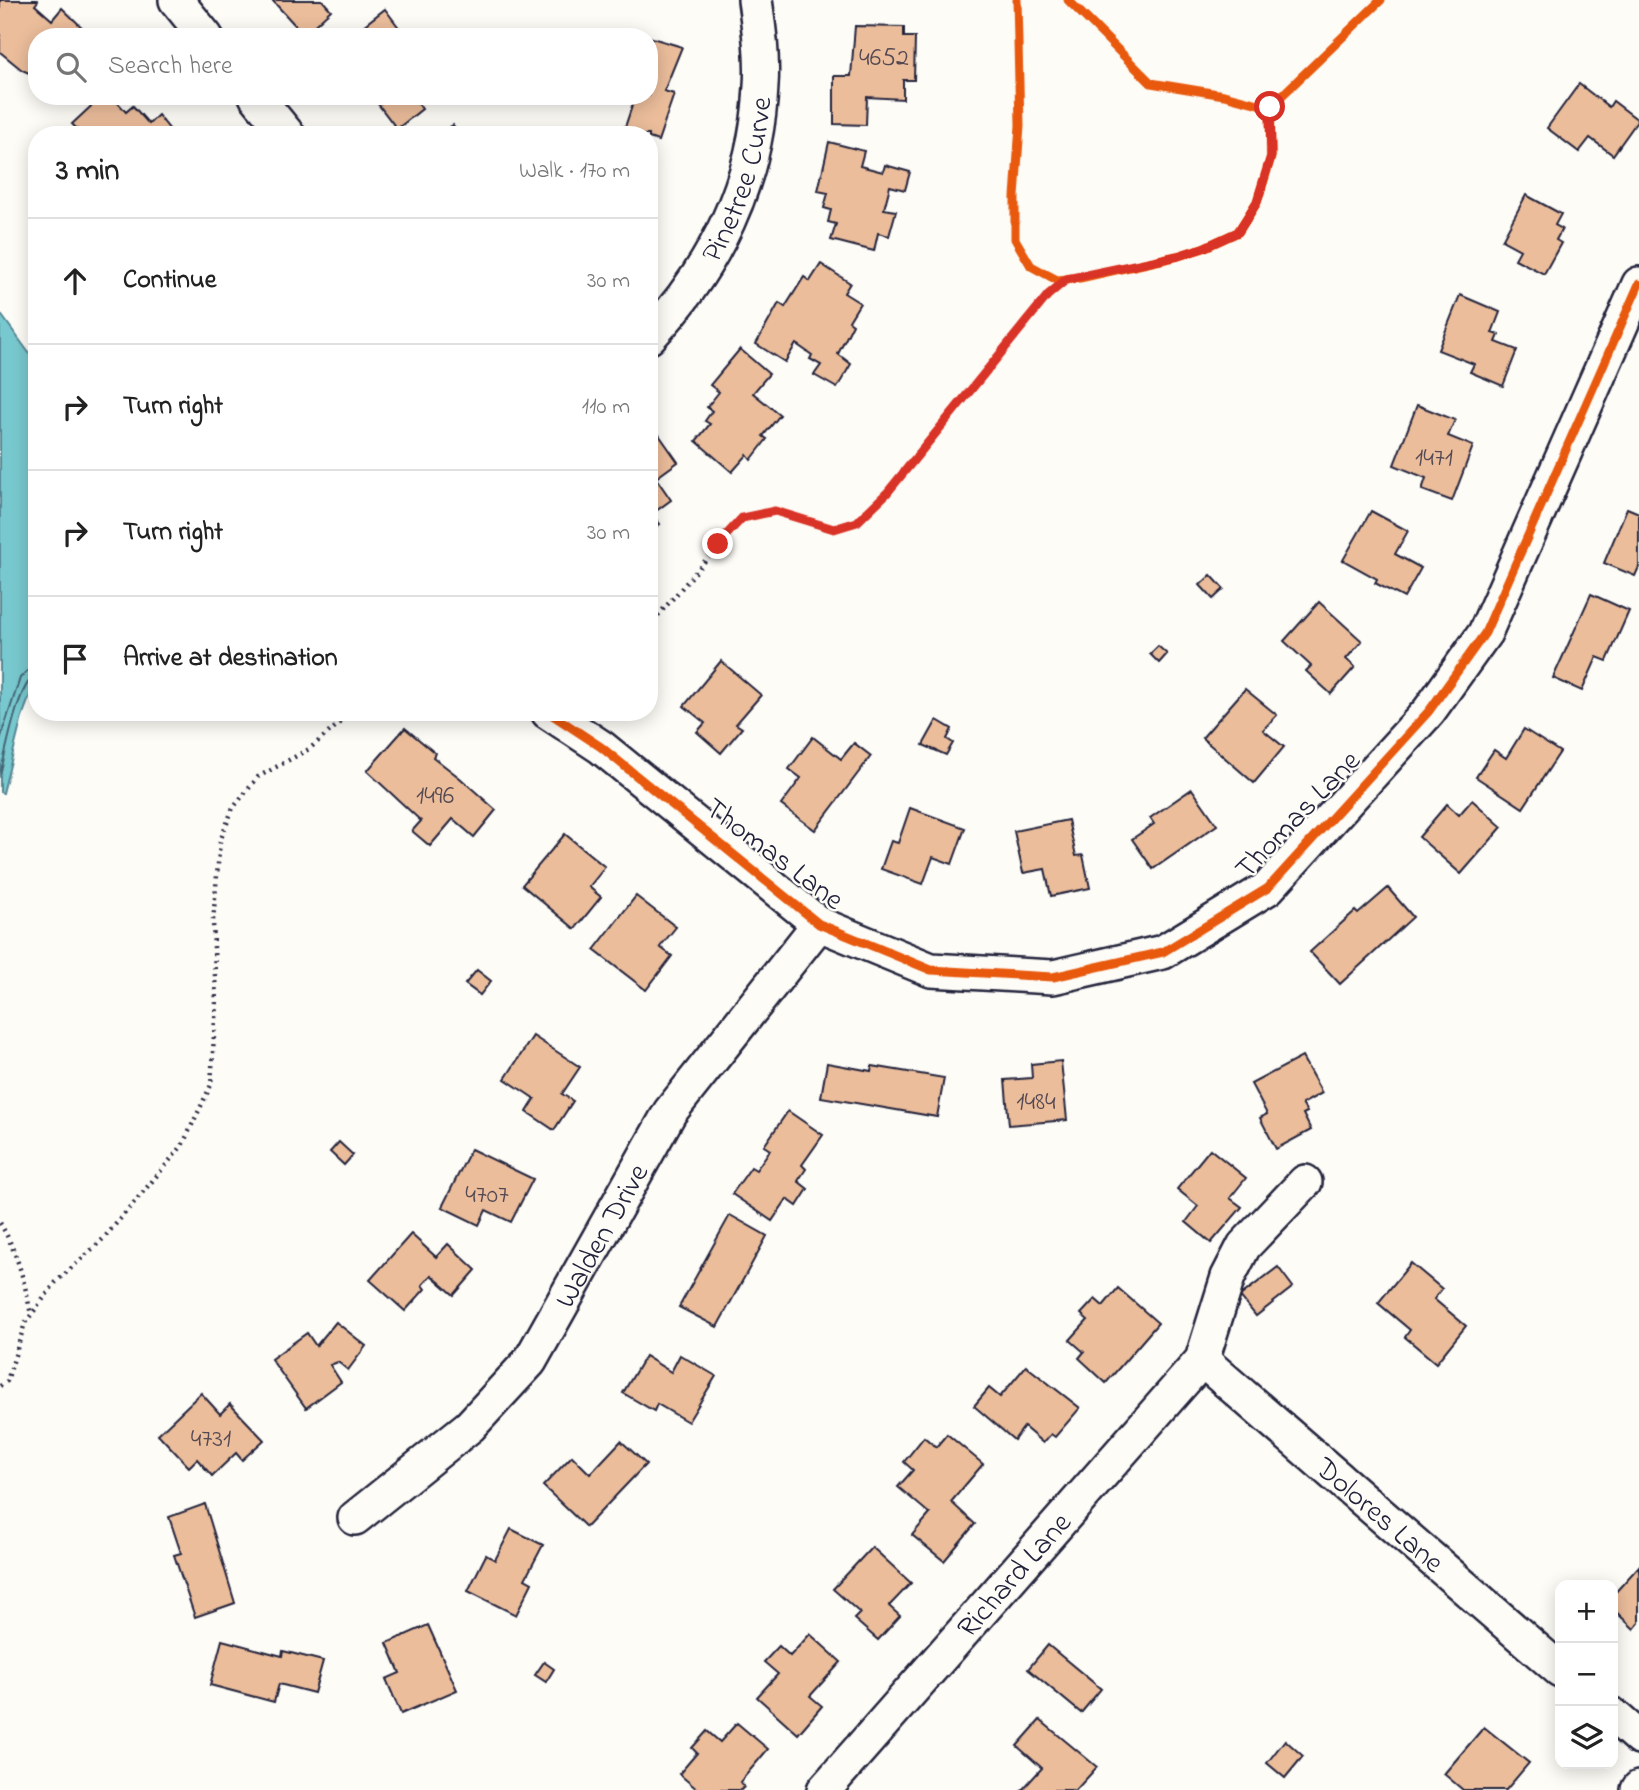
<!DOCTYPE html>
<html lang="en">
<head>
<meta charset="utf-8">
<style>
  :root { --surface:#fff; --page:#f6f6f6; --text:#222; --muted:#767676; --line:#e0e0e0 }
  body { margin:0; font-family:"Indie Flower",sans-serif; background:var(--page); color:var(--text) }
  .controls { position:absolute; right:21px; bottom:21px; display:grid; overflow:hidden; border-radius:14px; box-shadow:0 4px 18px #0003 }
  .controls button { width:63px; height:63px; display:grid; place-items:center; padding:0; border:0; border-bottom:2px solid var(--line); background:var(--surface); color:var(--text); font:35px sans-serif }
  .stop { position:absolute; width:21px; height:21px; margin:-16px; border:5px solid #d93025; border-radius:50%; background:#fff }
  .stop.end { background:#d93025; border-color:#fff; box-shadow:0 2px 7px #0008 }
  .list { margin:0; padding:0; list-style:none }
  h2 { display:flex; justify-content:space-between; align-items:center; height:91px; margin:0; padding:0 28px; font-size:30px }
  h2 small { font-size:23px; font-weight:400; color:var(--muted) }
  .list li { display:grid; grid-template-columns:46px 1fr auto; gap:21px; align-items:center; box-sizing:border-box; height:126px; padding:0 28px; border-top:2px solid var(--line) }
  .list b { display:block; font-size:26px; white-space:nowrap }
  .list em { font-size:23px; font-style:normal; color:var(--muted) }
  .icon { flex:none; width:38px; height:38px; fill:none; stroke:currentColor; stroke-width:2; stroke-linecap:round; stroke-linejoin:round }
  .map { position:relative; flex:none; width:1639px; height:1790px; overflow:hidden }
  .search { position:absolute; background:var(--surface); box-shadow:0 4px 18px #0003; left:28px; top:28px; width:630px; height:77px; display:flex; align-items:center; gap:18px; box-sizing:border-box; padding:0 24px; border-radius:28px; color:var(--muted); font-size:26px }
  .panel { position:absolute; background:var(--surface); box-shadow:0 4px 18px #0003; left:28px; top:126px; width:630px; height:595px; border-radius:28px }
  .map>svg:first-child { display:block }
  .water { fill:#78c9cf; stroke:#568694; stroke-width:2 }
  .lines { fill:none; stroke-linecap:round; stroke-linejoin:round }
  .shore { stroke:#446576; stroke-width:2 }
  .building { fill:#ebbd9b; stroke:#22223b; stroke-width:2 }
  .minor-casing { stroke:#22223b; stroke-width:38 }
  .path { stroke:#22223b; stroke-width:4.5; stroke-dasharray:2 5; stroke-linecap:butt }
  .minor { stroke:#fdfcf7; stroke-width:33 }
  .cycleway-casing { stroke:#fdfcf7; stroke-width:13 }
  .cycleway { stroke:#e8590c; stroke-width:9 }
  .route { stroke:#d93025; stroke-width:9 }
  .labels { text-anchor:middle; stroke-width:5; stroke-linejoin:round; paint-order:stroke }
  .number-label { font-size:26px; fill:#544953 }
  .street-label { font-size:30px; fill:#22223b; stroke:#fdfcf7 }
</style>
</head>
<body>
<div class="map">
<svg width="1639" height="1790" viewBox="0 0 1639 1790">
  <rect width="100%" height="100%" fill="#fdfcf7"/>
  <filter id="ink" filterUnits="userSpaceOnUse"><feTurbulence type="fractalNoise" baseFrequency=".0143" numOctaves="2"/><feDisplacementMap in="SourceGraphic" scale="14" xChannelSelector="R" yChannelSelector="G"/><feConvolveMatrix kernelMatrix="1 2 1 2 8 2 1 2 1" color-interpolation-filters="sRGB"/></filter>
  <g filter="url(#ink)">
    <!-- water -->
    <path class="water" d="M0 313 37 364V676L22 717 3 793 0 792Z"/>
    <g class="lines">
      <!-- shore -->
      <g class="shore">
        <path d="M0 740 20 678 27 671 37 669"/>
        <path d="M0 775C6 752 16 695 31 679L37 678"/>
      </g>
    </g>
    <!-- building -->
    <g class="building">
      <path d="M0 0H37L38 1 35 5 52 20 62 8 92 37H37V64L29 73 22 70 0 52Z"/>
      <path d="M272 0H322L331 10 304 35Z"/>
      <path d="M385 9 406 37H349Z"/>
      <path d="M855 26 904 27V37H915L914 80H903V99L867 97 866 125 834 124V76H851Z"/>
      <path d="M626 30 648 37H615Z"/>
      <path d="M649 37 682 47 664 91 674 94 658 141 649 138V135H640L624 130 633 103 610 96H649Z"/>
      <path d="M1579 84 1609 107 1613 101 1638 120 1613 155 1590 138 1579 152 1547 128Z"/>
      <path d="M102 96H112L126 112 133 106 149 124 158 115 174 135H76L79 131 72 124Z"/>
      <path d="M372 96H413L422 109 397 129Z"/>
      <path d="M453 125 459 135H436Z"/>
      <path d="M829 142 864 151 860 166 883 172 885 165 910 172 905 190 890 186 884 209 896 211 889 236 878 233 874 251 831 240 836 224 828 222 831 210 824 208 828 193 818 191Z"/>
      <path d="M1526 195 1561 214 1555 225 1562 229 1556 240 1561 243 1544 274 1515 259 1520 250 1502 240Z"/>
      <path d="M821 264 850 283 844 293 860 303 849 321 853 324 838 354 851 364 837 388 814 375 821 365 810 359 812 355 796 344 785 362 756 344 779 303 785 307 804 277 810 281Z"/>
      <path d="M1460 295 1500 312 1492 333 1499 335 1496 342 1517 350 1503 386 1470 372 1474 364 1438 350Z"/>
      <path d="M740 349 769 374 753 393 780 415 763 436 767 439 751 460 747 455 732 472 696 441 710 424 705 421 712 411 707 407 719 392 710 385Z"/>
      <path d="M1417 405 1455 420 1448 436 1473 446 1452 501 1422 490 1426 478 1394 465Z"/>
      <path d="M657 432 678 462 656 478 671 500 652 514 660 524 649 532V438Z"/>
      <path d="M1627 508 1639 513V567L1635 576 1604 563Z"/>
      <path d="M1371 511 1408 531 1395 554 1421 568 1404 598 1375 583 1377 579 1343 560Z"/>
      <path d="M1211 575 1224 589 1213 599 1200 585Z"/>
      <path d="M1591 594 1629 611 1607 661 1597 657 1582 691 1553 678Z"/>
      <path d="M1319 602 1362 641 1346 659 1355 667 1331 694 1306 671 1311 666 1284 641Z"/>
      <path d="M1158 646 1167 654 1159 663 1150 654Z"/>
      <path d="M721 661 761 695 736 724 742 728 721 753 697 732 705 723 684 706Z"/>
      <path d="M1245 689 1277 715 1263 730 1284 747 1254 783 1202 738Z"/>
      <path d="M937 720 952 729 947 739 953 743 946 755 923 745Z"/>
      <path d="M405 728 435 753 433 757 460 778 496 810 474 837 453 819 430 846 412 831 421 821 367 771Z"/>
      <path d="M1524 729 1560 752 1523 808 1476 777 1494 750 1506 758Z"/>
      <path d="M813 737 841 759 854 743 871 756 815 830 781 805 801 778 789 769Z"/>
      <path d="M1192 789 1217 825 1153 869 1132 839 1154 824 1150 818Z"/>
      <path d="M1472 800 1502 827 1461 874 1419 837 1447 804 1459 815Z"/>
      <path d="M910 808 965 828 952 864 933 857 923 884 881 869 891 841 898 843Z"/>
      <path d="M1068 820 1076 856 1083 855 1090 888 1051 896 1045 869 1023 873 1014 831Z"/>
      <path d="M565 834 605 867 589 887 601 897 575 929 522 885Z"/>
      <path d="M1388 888 1413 917 1340 984 1310 952 1355 911 1358 914Z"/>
      <path d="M636 896 676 927 660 947 672 956 646 990 594 950Z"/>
      <path d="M477 970 491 981 480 995 465 984Z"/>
      <path d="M533 1036 580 1067 562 1094 573 1101 554 1130 527 1112 535 1099 505 1079Z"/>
      <path d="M1302 1057 1322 1093 1302 1104 1307 1112 1303 1114 1311 1130 1276 1149 1260 1118 1267 1114 1251 1084Z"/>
      <path d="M1061 1061 1067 1120 1009 1125 1005 1080 1032 1078 1031 1064Z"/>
      <path d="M827 1063 871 1071 872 1066 944 1078 937 1117 821 1097Z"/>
      <path d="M788 1111 823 1135 802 1165 806 1169 798 1181 808 1189 797 1206 787 1199 772 1221 732 1194 751 1167 756 1170 770 1150 764 1146Z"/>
      <path d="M339 1142 353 1155 344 1165 330 1152Z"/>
      <path d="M471 1149 533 1179 511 1222 486 1210 479 1225 442 1207Z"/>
      <path d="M1210 1149 1246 1178 1230 1198 1242 1207 1211 1243 1186 1222 1198 1206 1177 1189Z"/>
      <path d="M730 1215 767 1236 717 1327 679 1307Z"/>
      <path d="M411 1234 436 1257 448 1244 476 1270 454 1295 431 1275 422 1285 425 1289 405 1311 370 1280Z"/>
      <path d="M1411 1263 1442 1289 1434 1299 1466 1326 1436 1363 1405 1337 1410 1330 1378 1303Z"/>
      <path d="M1278 1267 1293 1287 1256 1316 1240 1296Z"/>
      <path d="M1118 1288 1158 1323 1106 1383 1079 1358 1084 1352 1070 1340 1088 1320 1081 1314 1095 1299 1103 1306Z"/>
      <path d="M336 1322 366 1346 348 1370 338 1362 330 1365 341 1382 306 1408 271 1359 307 1333 316 1346Z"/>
      <path d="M680 1355 716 1376 688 1422 657 1404 654 1411 623 1393 645 1356 671 1372Z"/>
      <path d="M1026 1366 1080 1408 1055 1437 1051 1434 1043 1443 1024 1427 1014 1440 974 1406 989 1388 1000 1397Z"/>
      <path d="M201 1393 220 1414 230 1404 264 1440 242 1460 236 1453 212 1476 197 1459 189 1467 158 1434Z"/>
      <path d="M947 1434 983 1464 951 1502 975 1524 944 1561 912 1535 930 1514 898 1487 913 1470 904 1462 924 1437 936 1447Z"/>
      <path d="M621 1441 646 1464 586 1527 543 1486 572 1456 590 1474Z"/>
      <path d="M205 1504 235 1603 195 1617 174 1555 181 1553 169 1517Z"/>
      <path d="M511 1529 543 1545 525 1579 532 1583 516 1615 468 1591 486 1555 495 1560Z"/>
      <path d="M872 1547 911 1583 889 1606 900 1616 878 1640 854 1619 860 1613 833 1589Z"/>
      <path d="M1639 1566V1623L1634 1629 1613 1609V1595Z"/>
      <path d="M428 1625 457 1690 401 1714 386 1679 400 1673 387 1643Z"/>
      <path d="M810 1634 841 1662 810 1696 822 1706 798 1734 757 1697 778 1674 764 1662 779 1646 790 1656Z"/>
      <path d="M222 1640 282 1656 283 1651 323 1661 314 1693 279 1684 274 1702 210 1685Z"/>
      <path d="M1048 1645 1101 1689 1081 1713 1028 1669Z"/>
      <path d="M544 1662 554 1669 546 1682 535 1675Z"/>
      <path d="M1040 1720 1097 1767 1076 1790H1022L1042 1768 1017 1746Z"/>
      <path d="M737 1723 768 1749 740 1782 744 1787 741 1790H698L679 1774 697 1753 692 1748 707 1731 720 1742Z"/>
      <path d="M1484 1727 1529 1763 1506 1790H1463L1444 1774Z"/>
      <path d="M1285 1740 1303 1756 1285 1778 1267 1763Z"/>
    </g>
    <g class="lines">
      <defs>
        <g id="minor">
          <path d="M176 0 206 37"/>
          <path d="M256 96 288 135"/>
          <path id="s1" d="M649 337C714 269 757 181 761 86 763 58 759 28 755 0"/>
          <path d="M548 712 601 747 819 924 931 970 1053 977 1163 952 1268 888 1429 711 1485 633 1639 284"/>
          <path id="s2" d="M1202 1360 1560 1670"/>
          <path id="s3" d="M355 1518 470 1426 530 1361 670 1112 819 924"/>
          <path d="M1613 1715 1639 1738"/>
          <path id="s4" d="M824 1790 1202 1360 1228 1277 1244 1246 1305 1182"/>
          <path d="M1638 1790 1639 1788"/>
        </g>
      </defs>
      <!-- minor casing -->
      <use href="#minor" class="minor-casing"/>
      <!-- path -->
      <g class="path">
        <path d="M649 626 742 518 775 511 834 529 857 522 887 493 1048 295 1067 279"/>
        <path d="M0 1223C17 1251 25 1283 31 1315"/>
        <path d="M0 1386 7 1381 25 1323 56 1282 103 1239 182 1146 211 1085 216 1003 213 921 220 841 233 808 258 777 309 749 353 712"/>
      </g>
      <!-- minor -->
      <use href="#minor" class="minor"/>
      <defs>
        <g id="cycleway">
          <path d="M1017 0 1020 125 1015 197V239L1031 266 1057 280 1080 278 1178 256 1203 248 1238 232 1257 202 1271 157 1270 107"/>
          <path d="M1068 0 1151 83 1224 95 1270 107 1381 0"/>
          <path d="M548 712 601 747 819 924 931 970 1053 977 1163 952 1268 888 1429 711 1485 633 1639 284"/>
        </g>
      </defs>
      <!-- cycleway casing -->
      <use href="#cycleway" class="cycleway-casing"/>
      <!-- cycleway -->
      <use href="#cycleway" class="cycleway"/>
    </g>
  </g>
  <g class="lines" filter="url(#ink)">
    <!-- route -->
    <path class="route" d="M718 544 742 518 775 511 834 529 857 522 887 493 1048 295 1067 279 1178 256 1203 248 1238 232 1257 202 1271 156 1270 107"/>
  </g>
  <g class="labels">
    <!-- number labels -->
    <g class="number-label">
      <text x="884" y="65">4652</text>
      <text x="1434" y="465">1471</text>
      <text x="435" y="803">1496</text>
      <text x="1036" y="1109">1484</text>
      <text x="487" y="1202">4707</text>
      <text x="211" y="1446">4731</text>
    </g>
    <!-- street labels -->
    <g class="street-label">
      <text dy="10" stroke="none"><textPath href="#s1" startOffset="184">Pinetree Curve</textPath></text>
      <text transform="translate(1297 814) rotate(-46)" y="10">Thomas Lane</text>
      <text transform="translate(775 853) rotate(37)" y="10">Thomas Lane</text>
      <text dy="10" stroke="none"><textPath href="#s3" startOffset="380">Walden Drive</textPath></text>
      <text dy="10" stroke="none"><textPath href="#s2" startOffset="236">Dolores Lane</textPath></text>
      <text dy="10" stroke="none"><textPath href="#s4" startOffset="287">Richard Lane</textPath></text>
    </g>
  </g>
</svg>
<div class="controls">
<button>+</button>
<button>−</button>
<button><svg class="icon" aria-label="layers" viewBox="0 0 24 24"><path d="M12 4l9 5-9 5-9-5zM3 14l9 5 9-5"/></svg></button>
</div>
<div class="stop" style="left:1270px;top:107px"></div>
<div class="stop end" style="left:718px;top:544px"></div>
<div class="search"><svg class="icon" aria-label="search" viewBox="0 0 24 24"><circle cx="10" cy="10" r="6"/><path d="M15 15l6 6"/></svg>Search here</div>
<section class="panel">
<h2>3 min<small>Walk · 170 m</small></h2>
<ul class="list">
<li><svg class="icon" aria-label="ahead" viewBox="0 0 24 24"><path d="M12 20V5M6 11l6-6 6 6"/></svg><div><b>Continue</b></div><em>30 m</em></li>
<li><svg class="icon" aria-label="right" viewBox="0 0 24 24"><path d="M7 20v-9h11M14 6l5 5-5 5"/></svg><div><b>Turn right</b></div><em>110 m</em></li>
<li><svg class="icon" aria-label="right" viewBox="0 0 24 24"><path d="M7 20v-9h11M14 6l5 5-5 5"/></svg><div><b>Turn right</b></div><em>30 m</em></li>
<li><svg class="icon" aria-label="arrive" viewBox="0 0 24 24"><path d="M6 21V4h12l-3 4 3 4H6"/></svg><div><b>Arrive at destination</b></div></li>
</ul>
</section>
</div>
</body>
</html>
